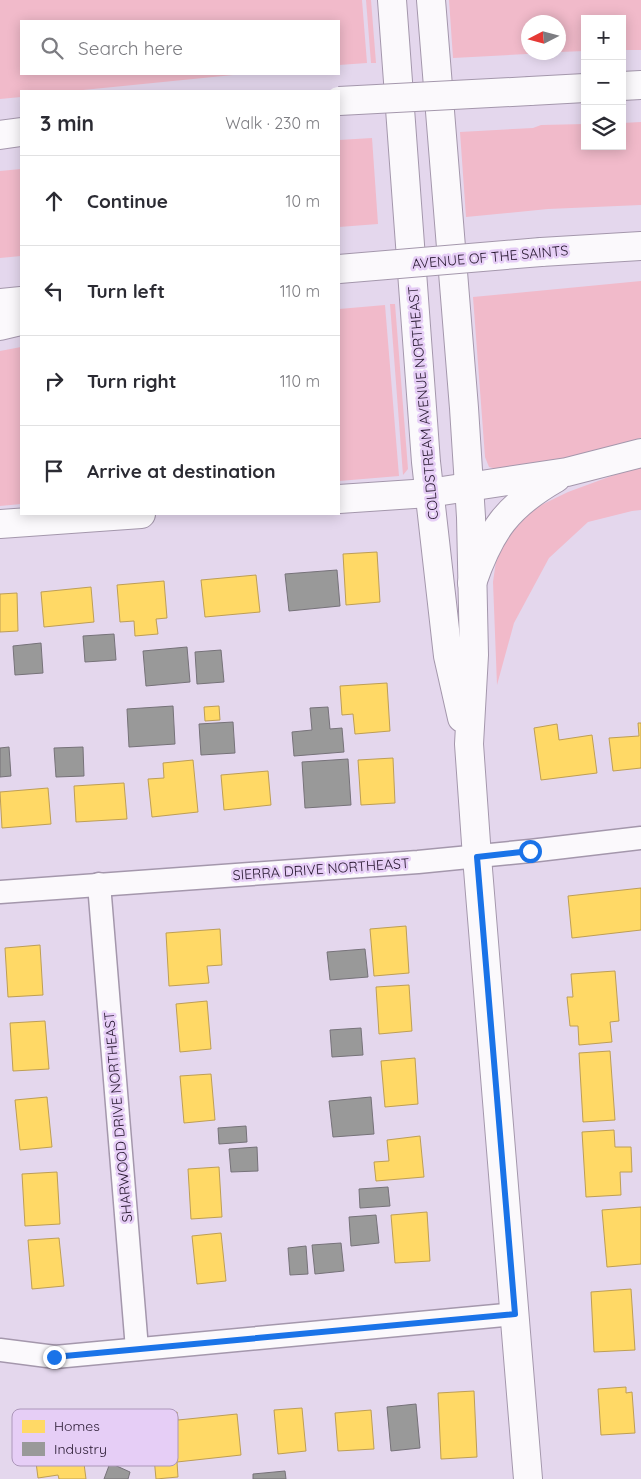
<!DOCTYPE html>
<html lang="en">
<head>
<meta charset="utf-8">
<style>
  :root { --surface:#fff; --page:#f7f7f7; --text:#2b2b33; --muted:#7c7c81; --line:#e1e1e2 }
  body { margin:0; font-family:Quicksand,sans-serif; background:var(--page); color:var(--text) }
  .controls { position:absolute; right:15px; top:15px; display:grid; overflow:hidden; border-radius:0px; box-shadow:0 2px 12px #0003 }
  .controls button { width:45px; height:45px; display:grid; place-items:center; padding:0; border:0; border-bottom:1px solid var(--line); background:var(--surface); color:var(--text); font:25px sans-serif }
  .compass { position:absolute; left:521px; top:15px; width:45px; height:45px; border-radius:50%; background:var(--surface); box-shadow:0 2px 12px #0003; rotate:264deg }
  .stop { position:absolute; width:15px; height:15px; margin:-11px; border:4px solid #1a73e8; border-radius:50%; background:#fff }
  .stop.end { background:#1a73e8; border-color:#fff; box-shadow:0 1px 5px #0008 }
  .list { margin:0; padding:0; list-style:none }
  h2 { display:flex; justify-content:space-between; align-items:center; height:65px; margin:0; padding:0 20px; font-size:21px }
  h2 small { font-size:16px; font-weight:400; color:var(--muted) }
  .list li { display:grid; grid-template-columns:32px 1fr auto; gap:15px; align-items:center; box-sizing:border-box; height:90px; padding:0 20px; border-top:1px solid var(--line) }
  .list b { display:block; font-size:19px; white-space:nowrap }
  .list em { font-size:16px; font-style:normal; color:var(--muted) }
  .icon { flex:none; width:28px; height:28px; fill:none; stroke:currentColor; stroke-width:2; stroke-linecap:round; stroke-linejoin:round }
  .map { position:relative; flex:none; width:641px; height:1479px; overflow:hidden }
  .search { position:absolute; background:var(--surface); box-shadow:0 2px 12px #0003; left:20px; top:20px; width:320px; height:55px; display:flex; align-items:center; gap:12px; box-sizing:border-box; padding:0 18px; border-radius:0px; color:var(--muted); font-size:19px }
  .panel { position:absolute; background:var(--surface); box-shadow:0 2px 12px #0003; left:20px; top:90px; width:320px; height:425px; border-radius:0px }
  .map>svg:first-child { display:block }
  .green { fill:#f1baca }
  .homes { fill:#ffd966; stroke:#be9e55 }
  .industry { fill:#999; stroke:#767279 }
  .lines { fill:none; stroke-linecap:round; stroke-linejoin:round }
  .street-casing { stroke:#a497ac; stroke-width:25 }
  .secondary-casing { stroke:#a497ac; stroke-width:30 }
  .highway-casing { stroke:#a497ac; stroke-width:30 }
  .street { stroke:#fbf9fc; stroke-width:22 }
  .secondary { stroke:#fbf9fc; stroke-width:28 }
  .highway { stroke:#fbf9fc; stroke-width:28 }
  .highway-bridge-casing { stroke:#a497ac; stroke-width:30; stroke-linecap:butt }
  .highway-bridge { stroke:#fbf9fc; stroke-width:28 }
  .route { stroke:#1a73e8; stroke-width:6 }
  .labels { text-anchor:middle; stroke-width:5; stroke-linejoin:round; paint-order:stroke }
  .street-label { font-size:14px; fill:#25162e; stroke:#e6cef6 }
  .key { fill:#e6cef6; stroke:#ac97ba; stroke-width:1 }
  .key-label { font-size:14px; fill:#25162e }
</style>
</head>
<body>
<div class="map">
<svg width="641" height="1479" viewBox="0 0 641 1479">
  <rect width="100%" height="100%" fill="#e4d7ed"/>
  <!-- green -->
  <g class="green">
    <path d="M0 0H362L367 63 339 65V21H21V74H243L73 91H21V97L0 99Z"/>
    <path d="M366 0H371L376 63H371Z"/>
    <path d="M449 0H641V50H622V19H585V51L559 52 558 22H528V52L545 53 453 58Z"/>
    <path d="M641 122V205L548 209 466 217 460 132 533 128 541 125 585 124V146H622V123Z"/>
    <path d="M372 138 378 224 339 227V140Z"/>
    <path d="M21 169V256L0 258V171Z"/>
    <path d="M641 281V438L528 468 504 471 489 467 485 457 473 297Z"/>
    <path d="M390 304H395L408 469 403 475Z"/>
    <path d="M385 305 399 476 339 481V309Z"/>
    <path d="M21 347V504L0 506V351Z"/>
    <path d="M641 468V510L632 511 588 522 549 558 514 623 497 685 493 582 497 554 512 526 533 509 568 492 625 471Z"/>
  </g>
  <!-- homes -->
  <g class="homes">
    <path d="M377 552 380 602 346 605 343 554Z"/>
    <path d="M256 575 260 612 205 617 201 580Z"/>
    <path d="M164 581 167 618 156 619 158 634 135 636 134 621 120 622 117 585Z"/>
    <path d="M91 587 94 622 44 627 41 592Z"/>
    <path d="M17 593 18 631 0 632V594Z"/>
    <path d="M387 683 390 731 355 734 353 714 342 715 340 686Z"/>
    <path d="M219 706 220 720 205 721 204 707Z"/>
    <path d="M638 723H641V768L613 771 609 738 639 736Z"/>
    <path d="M557 724 559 740 592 735 597 773 541 780 534 728Z"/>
    <path d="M393 758 395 803 361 805 358 760Z"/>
    <path d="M193 760 198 812 152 817 148 779 164 778 163 763Z"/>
    <path d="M268 771 271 805 224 810 221 775Z"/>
    <path d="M124 783 127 819 76 822 74 786Z"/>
    <path d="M48 788 51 824 2 828 0 792Z"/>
    <path d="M641 888V930L572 938 568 896Z"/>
    <path d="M406 926 409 973 374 976 370 929Z"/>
    <path d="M220 929 222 965 207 966 209 983 169 986 166 933Z"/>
    <path d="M40 945 43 995 8 997 5 948Z"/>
    <path d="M615 971 619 1021 610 1022 612 1042 579 1045 578 1026H570L567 997H573L571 974Z"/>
    <path d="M409 985 412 1031 379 1034 376 987Z"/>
    <path d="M207 1001 211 1049 180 1052 176 1004Z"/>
    <path d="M45 1021 49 1069 13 1071 10 1023Z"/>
    <path d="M610 1051 615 1120 583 1122 579 1053Z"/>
    <path d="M415 1058 418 1104 385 1107 381 1061Z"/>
    <path d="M211 1074 215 1120 184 1123 180 1076Z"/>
    <path d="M47 1097 52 1147 20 1150 15 1100Z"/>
    <path d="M614 1130 615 1147H631L632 1172H620L621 1195 586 1197 582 1132Z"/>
    <path d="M420 1136 424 1177 376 1181 374 1162 389 1161 387 1140Z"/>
    <path d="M219 1167 222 1217 191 1219 188 1169Z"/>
    <path d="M57 1172 60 1224 25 1226 22 1174Z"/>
    <path d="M641 1207V1264L607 1267 602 1210Z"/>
    <path d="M427 1212 430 1261 395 1263 391 1215Z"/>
    <path d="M221 1233 226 1281 197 1284 192 1236Z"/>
    <path d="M59 1238 64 1286 32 1289 28 1240Z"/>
    <path d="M631 1289 635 1350 594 1352 591 1292Z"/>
    <path d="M626 1387V1393L632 1392 635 1433 601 1435 598 1389Z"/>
    <path d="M474 1391 477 1457 441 1459 438 1393Z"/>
    <path d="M302 1408 306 1451 278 1454 274 1410Z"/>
    <path d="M371 1410 374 1449 338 1451 335 1413Z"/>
    <path d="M177 1412 178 1420 237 1414 241 1455 177 1462 178 1477 156 1479 150 1415Z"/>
    <path d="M79 1425 86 1479H59L58 1475 38 1478 32 1431Z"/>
  </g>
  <!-- industry -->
  <g class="industry">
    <path d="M337 570 340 606 289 611 285 574Z"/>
    <path d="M114 634 116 660 85 662 83 636Z"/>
    <path d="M41 643 43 673 15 675 13 646Z"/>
    <path d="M187 647 190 682 146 686 143 651Z"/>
    <path d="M221 650 224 682 197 684 195 652Z"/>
    <path d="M173 706 175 744 129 747 127 709Z"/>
    <path d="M328 707 330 729 342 728 344 752 294 756 292 732 312 730 310 708Z"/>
    <path d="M233 722 235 753 201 755 199 724Z"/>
    <path d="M9 747 11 776 0 777V748Z"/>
    <path d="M83 747 84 776 56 777 54 748Z"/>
    <path d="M348 759 351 805 305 808 302 762Z"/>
    <path d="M365 949 368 977 330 980 327 952Z"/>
    <path d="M361 1028 363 1055 332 1057 330 1030Z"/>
    <path d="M371 1097 374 1134 333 1137 329 1101Z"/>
    <path d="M246 1126 247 1142 219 1144 218 1128Z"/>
    <path d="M257 1147 258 1171 231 1172 229 1149Z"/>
    <path d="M388 1187 390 1206 360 1208 359 1189Z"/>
    <path d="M376 1215 379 1243 351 1246 349 1217Z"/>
    <path d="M341 1243 344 1271 315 1274 312 1245Z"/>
    <path d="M306 1246 308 1274 290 1275 288 1248Z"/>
    <path d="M416 1404 420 1448 391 1451 387 1407Z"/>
    <path d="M110 1463 130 1472 128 1479H104Z"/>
    <path d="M285 1471 286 1479H253V1474Z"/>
  </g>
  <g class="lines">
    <defs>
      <g id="street">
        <path d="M99 884 137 1349"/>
        <path d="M0 892 418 862 530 851 641 838"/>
        <path d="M0 1350 55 1357 515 1314"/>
      </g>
      <g id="secondary">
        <path d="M392 0 426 462 448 656 462 718"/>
        <path d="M431 0 464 408 471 517 474 655 469 744 477 857 528 1479"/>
        <path d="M339 499 429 493"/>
        <path d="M0 524 141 514"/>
      </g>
      <g id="highway">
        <path d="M622 86 641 85"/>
        <path d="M530 91 585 88"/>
        <path d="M0 135 21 132"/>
        <path d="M541 252 641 246"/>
        <path d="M0 303 21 301"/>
        <path d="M0 326 21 321"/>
        <path d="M429 493 567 472 641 453"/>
        <path d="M472 583C490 531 507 506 556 478"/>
      </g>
    </defs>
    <!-- street casing -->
    <use href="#street" class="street-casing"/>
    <!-- secondary casing -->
    <use href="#secondary" class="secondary-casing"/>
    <!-- highway casing -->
    <use href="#highway" class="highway-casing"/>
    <!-- street -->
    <use href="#street" class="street"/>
    <!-- secondary -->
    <use href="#secondary" class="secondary"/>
    <!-- highway -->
    <use href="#highway" class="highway"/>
    <defs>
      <g id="highway-bridge">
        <path d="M339 101 530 91"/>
        <path d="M339 269 541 252"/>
      </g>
    </defs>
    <!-- highway-bridge casing -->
    <use href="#highway-bridge" class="highway-bridge-casing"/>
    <!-- highway-bridge -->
    <use href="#highway-bridge" class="highway-bridge"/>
  </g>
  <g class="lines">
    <!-- route -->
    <path class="route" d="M54 1357 515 1314 477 857 530 851"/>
  </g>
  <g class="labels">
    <!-- street labels -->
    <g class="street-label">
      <text transform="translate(490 257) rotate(-5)" y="5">AVENUE OF THE SAINTS</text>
      <text transform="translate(423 403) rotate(-95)" y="5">COLDSTREAM AVENUE NORTHEAST</text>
      <text transform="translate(321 869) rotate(-4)" y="5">SIERRA DRIVE NORTHEAST</text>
      <text transform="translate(118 1117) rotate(-95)" y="5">SHARWOOD DRIVE NORTHEAST</text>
    </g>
  </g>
  <!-- legend -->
  <rect x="12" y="1409" width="166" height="57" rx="8" class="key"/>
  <rect x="22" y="1420" width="23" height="13" fill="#ffd966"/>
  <rect x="22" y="1442" width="23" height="14" fill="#999"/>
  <g class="key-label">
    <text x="54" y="1431">Homes</text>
    <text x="54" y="1454">Industry</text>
  </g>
</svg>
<div class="controls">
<button>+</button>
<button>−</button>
<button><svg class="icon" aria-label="layers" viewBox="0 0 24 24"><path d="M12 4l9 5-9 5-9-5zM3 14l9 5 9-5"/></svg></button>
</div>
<svg class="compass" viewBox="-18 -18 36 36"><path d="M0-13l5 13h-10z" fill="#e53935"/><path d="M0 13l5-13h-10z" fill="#7c7c81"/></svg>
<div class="stop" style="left:530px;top:851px"></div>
<div class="stop end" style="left:54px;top:1357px"></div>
<div class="search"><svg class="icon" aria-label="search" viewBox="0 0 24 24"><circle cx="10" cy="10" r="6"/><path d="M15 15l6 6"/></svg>Search here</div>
<section class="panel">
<h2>3 min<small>Walk · 230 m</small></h2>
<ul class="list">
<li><svg class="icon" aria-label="ahead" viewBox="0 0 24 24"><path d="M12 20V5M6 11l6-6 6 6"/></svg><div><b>Continue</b></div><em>10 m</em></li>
<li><svg class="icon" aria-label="left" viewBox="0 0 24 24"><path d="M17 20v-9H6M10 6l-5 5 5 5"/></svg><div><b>Turn left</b></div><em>110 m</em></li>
<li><svg class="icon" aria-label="right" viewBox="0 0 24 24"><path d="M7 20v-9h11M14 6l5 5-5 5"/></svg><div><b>Turn right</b></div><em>110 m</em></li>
<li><svg class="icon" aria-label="arrive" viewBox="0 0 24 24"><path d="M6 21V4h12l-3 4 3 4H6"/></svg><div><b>Arrive at destination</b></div></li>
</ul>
</section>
</div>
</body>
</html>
